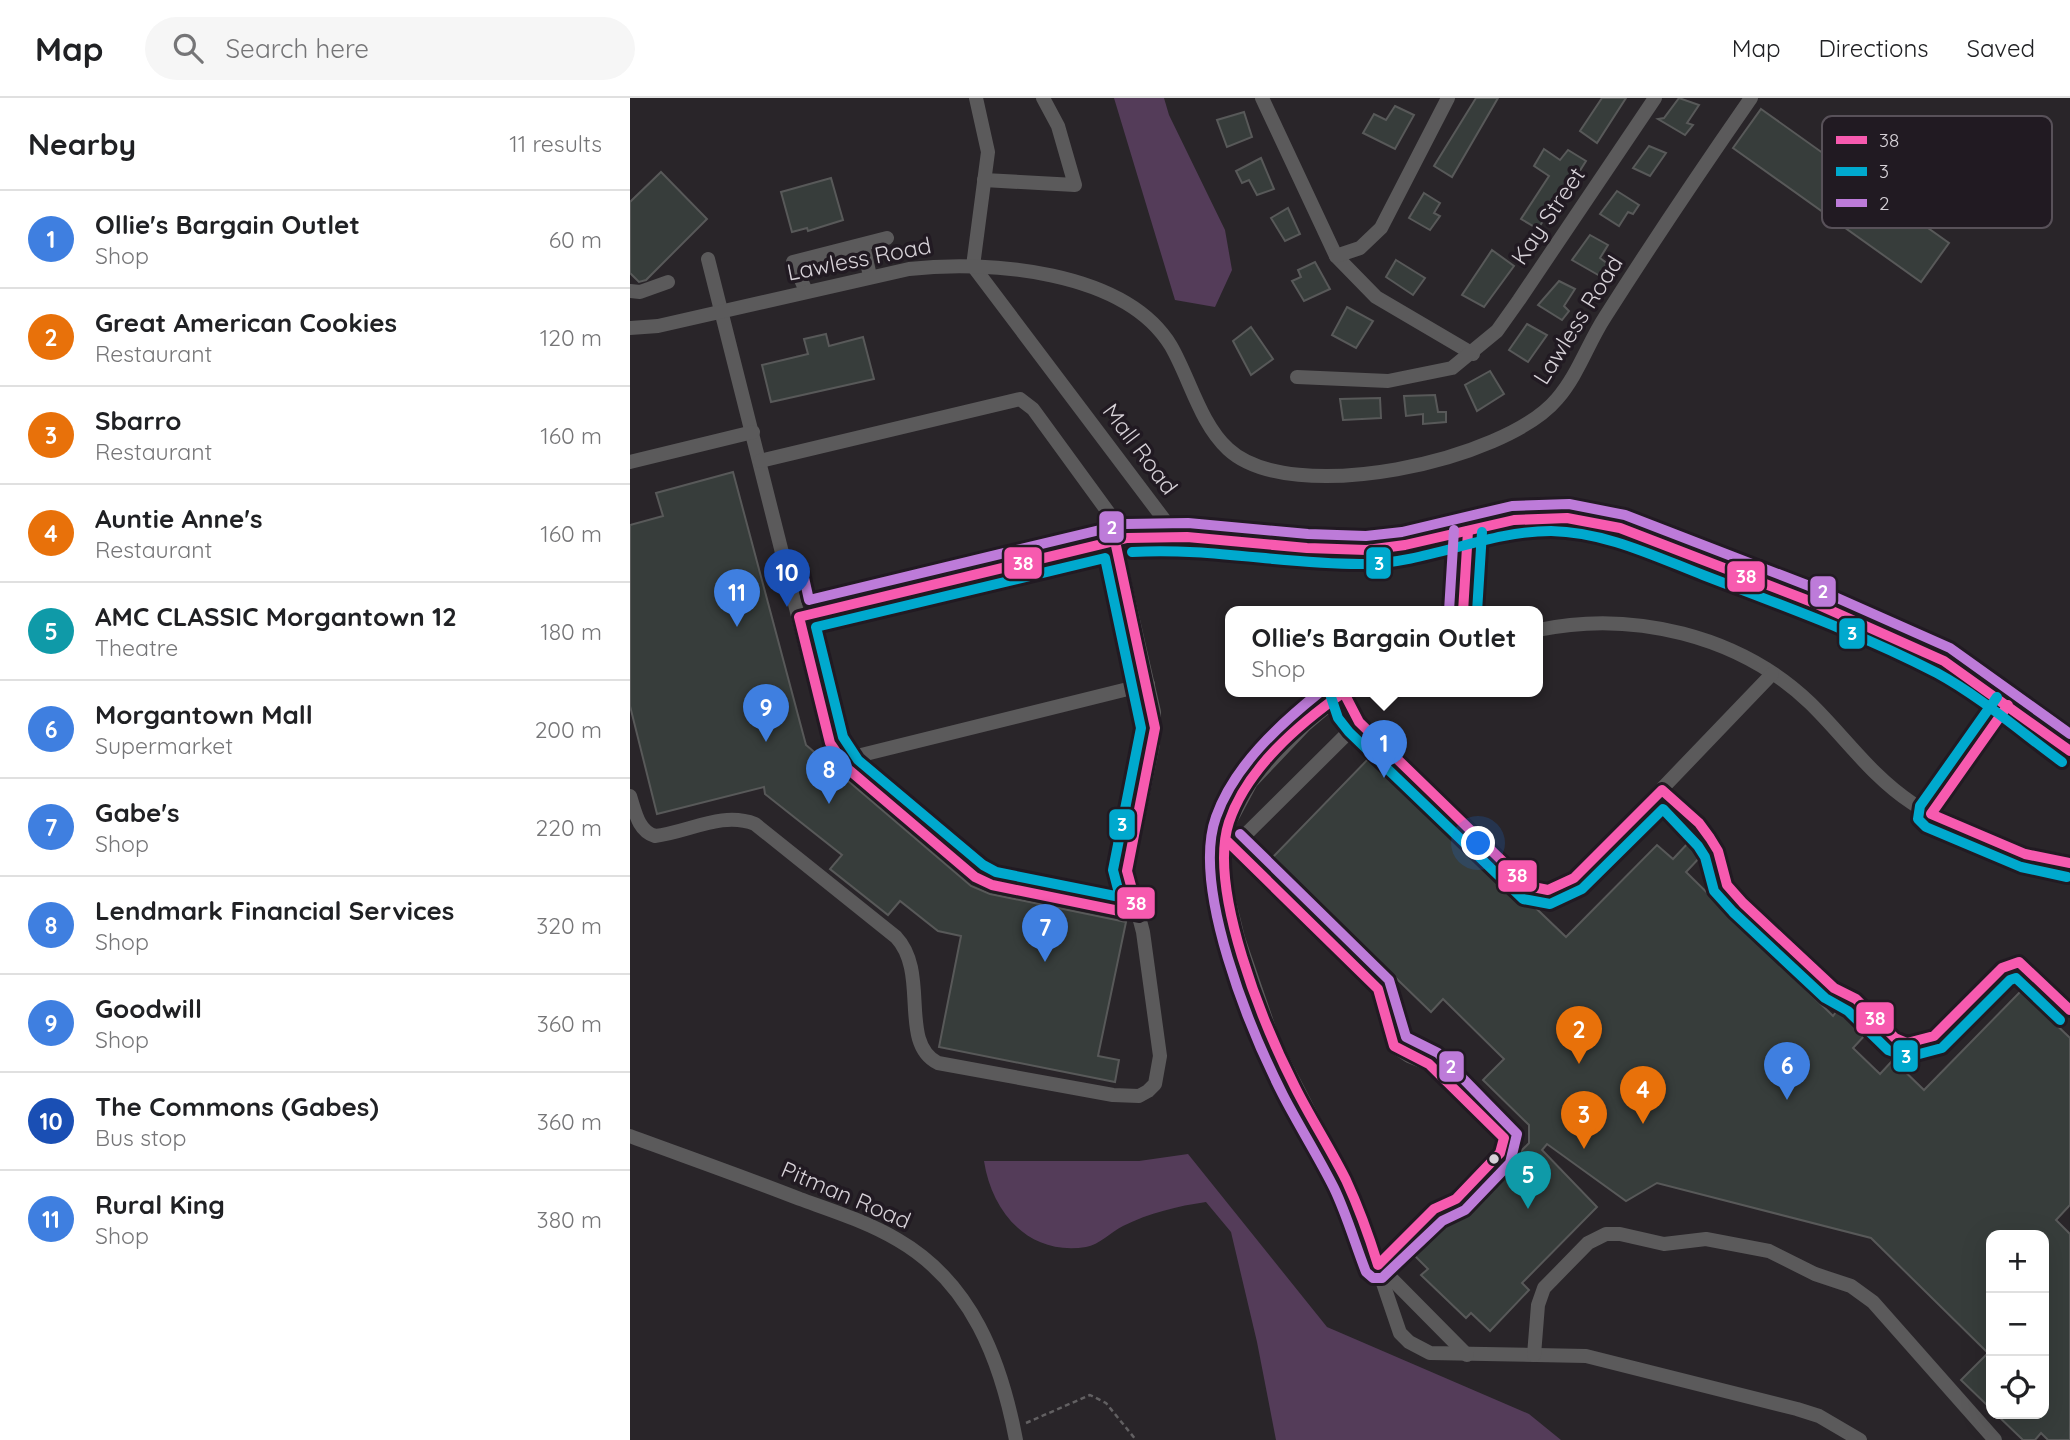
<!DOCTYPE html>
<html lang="en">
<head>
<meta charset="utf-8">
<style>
  :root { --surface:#fff; --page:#f6f6f6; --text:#202124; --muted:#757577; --line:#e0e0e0; --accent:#d93025 }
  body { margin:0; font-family:Quicksand,sans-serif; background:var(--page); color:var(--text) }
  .controls { position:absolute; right:21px; bottom:21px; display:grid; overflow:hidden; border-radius:14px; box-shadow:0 7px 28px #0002 }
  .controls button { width:63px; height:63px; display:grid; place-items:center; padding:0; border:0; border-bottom:2px solid var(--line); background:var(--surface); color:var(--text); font:35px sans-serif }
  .you { position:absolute; left:849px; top:746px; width:24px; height:24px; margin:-18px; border:5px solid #fff; border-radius:50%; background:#1a73e8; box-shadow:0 0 0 10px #1a73e833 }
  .badge { display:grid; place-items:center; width:46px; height:46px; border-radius:50%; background:var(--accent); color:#fff; font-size:23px; font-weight:700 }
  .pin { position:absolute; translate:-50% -58px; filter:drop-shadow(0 2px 4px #0008) }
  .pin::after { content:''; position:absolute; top:37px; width:24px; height:21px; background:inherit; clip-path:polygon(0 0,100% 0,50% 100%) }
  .popup { position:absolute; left:595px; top:508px; width:318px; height:91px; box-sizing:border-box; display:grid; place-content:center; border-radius:14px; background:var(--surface); filter:drop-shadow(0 2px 5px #0005); font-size:23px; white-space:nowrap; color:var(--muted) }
  .popup b { font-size:26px; color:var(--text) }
  .popup::after { content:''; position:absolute; left:50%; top:100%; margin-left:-14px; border:14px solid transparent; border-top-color:var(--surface) }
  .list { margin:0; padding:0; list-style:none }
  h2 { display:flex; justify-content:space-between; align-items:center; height:91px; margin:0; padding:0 28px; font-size:30px }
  h2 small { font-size:23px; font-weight:400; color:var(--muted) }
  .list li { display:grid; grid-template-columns:46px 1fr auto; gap:21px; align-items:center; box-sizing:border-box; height:98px; padding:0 28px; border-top:2px solid var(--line) }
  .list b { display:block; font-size:26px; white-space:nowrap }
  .list p { margin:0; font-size:23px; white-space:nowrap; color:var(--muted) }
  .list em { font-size:23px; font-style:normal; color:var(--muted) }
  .icon { flex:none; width:38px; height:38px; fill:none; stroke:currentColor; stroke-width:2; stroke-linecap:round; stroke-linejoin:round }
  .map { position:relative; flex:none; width:1440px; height:1342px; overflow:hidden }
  header { display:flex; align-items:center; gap:42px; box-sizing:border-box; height:98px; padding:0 35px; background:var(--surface); border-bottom:2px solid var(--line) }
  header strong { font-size:33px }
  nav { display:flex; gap:38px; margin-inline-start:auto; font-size:24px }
  .search { width:490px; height:63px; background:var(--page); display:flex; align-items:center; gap:18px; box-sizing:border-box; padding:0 24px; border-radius:38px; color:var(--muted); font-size:26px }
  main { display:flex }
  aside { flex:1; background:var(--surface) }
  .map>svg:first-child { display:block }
  .forest { fill:#543c59 }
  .building { fill:#373d3b; stroke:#585959; stroke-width:2 }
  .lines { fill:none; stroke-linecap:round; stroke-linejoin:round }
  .path { stroke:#626062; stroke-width:2.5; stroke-dasharray:5 3.5; stroke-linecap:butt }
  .minor { stroke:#5b5a5b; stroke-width:14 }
  .bus-1-casing { stroke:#211a22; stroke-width:16 }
  .bus-2-casing { stroke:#211a22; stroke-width:16 }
  .bus-3-casing { stroke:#211a22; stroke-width:16 }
  .bus-1 { stroke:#f75aaf; stroke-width:10 }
  .bus-2 { stroke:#00a9ce; stroke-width:10 }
  .bus-3 { stroke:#bd7bd9; stroke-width:10 }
  .bus-dot { fill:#d7d2d8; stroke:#211a22; stroke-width:2.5 }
  .labels { text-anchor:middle; stroke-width:7; stroke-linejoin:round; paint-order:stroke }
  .street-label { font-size:23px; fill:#d7d2d8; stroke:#211a22 }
  .key { fill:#211a22; stroke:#585159; stroke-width:2 }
  .key-label { font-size:19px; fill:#d7d2d8 }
  .line-badge { stroke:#211a22; stroke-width:2.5 }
  .badge-label { font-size:19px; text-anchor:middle; font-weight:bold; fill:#fff }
</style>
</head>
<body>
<header>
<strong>Map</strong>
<div class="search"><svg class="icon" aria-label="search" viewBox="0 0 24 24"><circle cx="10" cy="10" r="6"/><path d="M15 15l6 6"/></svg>Search here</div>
<nav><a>Map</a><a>Directions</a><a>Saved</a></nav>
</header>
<main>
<aside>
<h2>Nearby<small>11 results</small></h2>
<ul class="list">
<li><span class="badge" style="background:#3f7fe0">1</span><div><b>Ollie's Bargain Outlet</b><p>Shop</p></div><em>60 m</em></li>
<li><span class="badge" style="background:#e8710a">2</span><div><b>Great American Cookies</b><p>Restaurant</p></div><em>120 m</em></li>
<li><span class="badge" style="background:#e8710a">3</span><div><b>Sbarro</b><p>Restaurant</p></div><em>160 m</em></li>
<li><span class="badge" style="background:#e8710a">4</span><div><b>Auntie Anne's</b><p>Restaurant</p></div><em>160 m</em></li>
<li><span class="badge" style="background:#0f9aa8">5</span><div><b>AMC CLASSIC Morgantown 12</b><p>Theatre</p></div><em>180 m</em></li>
<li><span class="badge" style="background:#3f7fe0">6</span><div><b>Morgantown Mall</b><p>Supermarket</p></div><em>200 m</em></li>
<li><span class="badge" style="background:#3f7fe0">7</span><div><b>Gabe's</b><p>Shop</p></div><em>220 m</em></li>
<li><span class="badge" style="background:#3f7fe0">8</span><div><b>Lendmark Financial Services</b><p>Shop</p></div><em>320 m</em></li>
<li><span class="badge" style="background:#3f7fe0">9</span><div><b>Goodwill</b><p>Shop</p></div><em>360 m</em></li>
<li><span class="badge" style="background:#1a4fb4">10</span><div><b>The Commons (Gabes)</b><p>Bus stop</p></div><em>360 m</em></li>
<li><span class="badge" style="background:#3f7fe0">11</span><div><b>Rural King</b><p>Shop</p></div><em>380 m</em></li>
</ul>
</aside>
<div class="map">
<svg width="1440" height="1342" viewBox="0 0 1440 1342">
  <rect width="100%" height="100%" fill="#292529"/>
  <!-- forest -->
  <g class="forest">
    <path d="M484 0H534L539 17 595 132 602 172 585 209 545 202Z"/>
    <path d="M558 1056 697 1229 899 1316 931 1342H646L627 1244 601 1134 576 1104C548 1108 519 1115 493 1128 481 1134 469 1147 456 1149 399 1158 362 1115 354 1063H509Z"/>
  </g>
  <!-- building -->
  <g class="building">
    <path d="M846 0H868L822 79 804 68Z"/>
    <path d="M972 0H996L967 45 950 33Z"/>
    <path d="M1049 0 1069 7 1057 25 1063 27 1055 37 1028 21 1034 20Z"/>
    <path d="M765 8 784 17 765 51 733 35 744 16 756 22Z"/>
    <path d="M1131 11 1319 145 1291 184 1103 50Z"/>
    <path d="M614 14 622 39 597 49 587 22Z"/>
    <path d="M1019 48 1036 55 1020 78 1003 70Z"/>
    <path d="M914 51 930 62 938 52 956 63 939 90 935 88 908 131 891 121 919 78 904 68Z"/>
    <path d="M631 60 644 91 627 97 619 82 612 85 606 73Z"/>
    <path d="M31 74 77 121 16 182 9 184 0 175V104Z"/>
    <path d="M201 80 213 122 178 133 177 130 162 134 151 94Z"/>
    <path d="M987 93 1009 107 1003 116 998 114 989 128 970 116Z"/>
    <path d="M794 95 810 105 804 115 810 118 800 132 779 120Z"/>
    <path d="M658 110 670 136 655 143 641 120Z"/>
    <path d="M960 137 978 147 970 160 978 166 970 178 942 162Z"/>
    <path d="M862 152 884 168 854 209 832 197Z"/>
    <path d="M766 162 795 180 783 197 756 179Z"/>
    <path d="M685 164 700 191 674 203 662 183 671 179 668 172Z"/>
    <path d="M929 183 945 191 934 208 939 213 932 222 908 207Z"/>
    <path d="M717 209 743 223 726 250 702 237Z"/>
    <path d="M897 226 917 237 898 264 879 252Z"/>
    <path d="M621 229 643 261 621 277 603 243Z"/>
    <path d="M196 236 199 248 233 239 244 281 141 304 132 267 178 256 174 241Z"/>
    <path d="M860 273 874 296 847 313 835 287Z"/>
    <path d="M805 297 808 314H816V324L793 326V316L776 318 774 298Z"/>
    <path d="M750 300 751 320 713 322 710 301Z"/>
    <path d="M103 374 176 647 341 788 360 796 496 824 468 958 489 962 485 984 309 949 331 838 308 833 270 803 258 817 200 771 212 757 135 696 134 689 27 716 0 608V427L33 418 26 395Z"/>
    <path d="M744 655 936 839 1027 747 1043 761 1060 743 1073 756 1056 774 1203 918 1209 910 1236 936 1223 950 1250 976 1263 962 1294 992 1391 893 1440 940V1107L1426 1122 1440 1136V1342H1418L1411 1335 1405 1342H1393L1366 1316H1414V1137H1361V1311L1331 1282 1358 1255 1241 1140 1027 1085 996 1103 917 1046 912 1052 967 1109 892 1185 899 1192 860 1233 841 1215 836 1220 791 1177 798 1171 779 1152 812 1118 822 1123 899 1045V1027L853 982 874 961 813 901 801 914 642 760Z"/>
  </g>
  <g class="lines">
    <!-- path -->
    <path class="path" d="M396 1325 460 1297 476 1305 506 1342"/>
    <!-- minor -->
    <g class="minor">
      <path d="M632 0 706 158 746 199 843 256"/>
      <path d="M354 82 445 87 428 28 413 0"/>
      <path d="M233 147 240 178"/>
      <path d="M706 158 730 150 751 130 818 0"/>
      <path d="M78 161 200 645 218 671 345 779 362 787 509 817"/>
      <path d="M343 168 545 436"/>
      <path d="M343 168 358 54 346 0"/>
      <path d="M0 193 10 194 38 184"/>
      <path d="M176 193 163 164 257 140"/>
      <path d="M0 230 28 228 279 171C358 162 495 172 541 248 560 281 570 325 598 351 661 410 875 363 927 301 948 277 958 245 975 219 1022 145 1071 72 1121 0"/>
      <path d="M667 279 758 283 822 270 867 233 889 202 1025 0"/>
      <path d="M130 363 390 301 403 311 497 440"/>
      <path d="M0 364 123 334"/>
      <path d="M833 514 838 433"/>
      <path d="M169 519 497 440C578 432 657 455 737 452 789 450 834 429 884 422 920 416 955 420 990 430L1182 504 1314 563 1353 588 1440 653"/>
      <path d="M908 532C1002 512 1109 537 1180 605 1214 638 1241 678 1282 705 1315 727 1356 744 1393 755 1409 760 1425 760 1440 765"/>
      <path d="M714 594 675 627 621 684 599 725 593 753V779L608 840 644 945 725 1103 770 1235 779 1244 800 1255 956 1258 1167 1311 1189 1318 1230 1342"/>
      <path d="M714 595 729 624 892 784C917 799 935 789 955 771L1142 576"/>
      <path d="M211 662 518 586"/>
      <path d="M1032 692 1069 725 1080 740 1088 753 1097 787 1113 805 1186 874 1204 890 1226 901 1265 940 1277 945 1304 938 1372 870 1389 864 1440 912"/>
      <path d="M0 698C5 713 8 733 25 738 59 734 92 713 125 726L266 839C300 875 268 945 308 965L483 997 509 998 518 993 525 986 530 958 513 834 497 773 523 646 524 614 485 443"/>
      <path d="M1301 716 1378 607"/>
      <path d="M596 742 748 891 764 948 779 958 799 966 874 1040 870 1055 826 1101 804 1111 748 1167"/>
      <path d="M604 748 729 624"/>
      <path d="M0 1038C57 1059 114 1079 170 1101 203 1113 238 1124 268 1142 342 1185 371 1263 386 1342"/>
      <path d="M749 1168 837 1257"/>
      <path d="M904 1257 908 1207 914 1190 958 1145 976 1136H990L1034 1146 1076 1141 1139 1153 1185 1176 1221 1188 1243 1204 1365 1342"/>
    </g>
    <defs>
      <g id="bus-1">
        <path d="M485 443 525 630 497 773 509 817 362 787 345 779 218 671 200 645 169 519 497 440 557 439 677 450 737 452 775 447 884 422 937 420 990 430 1182 504 1314 563 1440 653"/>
        <path d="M833 514 838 433"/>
        <path d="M714 595 729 624 898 788 918 792 944 780 1032 692 1069 725 1080 740 1088 753 1097 787 1113 805 1204 890 1226 901 1265 940 1277 945 1304 938 1372 870 1389 864 1440 912"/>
        <path d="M1378 607 1301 716 1395 756 1440 765"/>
        <path d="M596 742 748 891 764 948 799 966 874 1040 870 1055 826 1101 804 1111 748 1167C739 1138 729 1110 716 1082 700 1050 681 1021 665 989 634 928 577 791 599 724 617 670 669 626 714 594"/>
      </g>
      <g id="bus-2">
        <path d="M502 454C580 449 656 467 734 466 798 465 857 433 921 433 975 434 1024 458 1073 477 1151 507 1232 536 1307 575 1351 599 1391 634 1432 664"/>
        <path d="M475 460 511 630 483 772 490 799 366 774 353 767 228 662 213 639 186 529Z"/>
        <path d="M847 514 852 434"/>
        <path d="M701 599 708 620 719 634 893 801 920 806 952 791 1033 711 1068 748 1075 759 1084 793 1103 814 1195 900 1218 913 1258 952 1278 959 1312 950 1380 882 1386 880 1430 922"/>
        <path d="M1367 599 1290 708 1288 721 1296 729 1391 769 1437 779"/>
      </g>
      <g id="bus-3">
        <path d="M173 475 179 502 495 426 558 425 678 436 736 438 772 434 882 408 939 406 995 417 1187 491 1320 550 1440 636"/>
        <path d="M819 513 824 432"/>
        <path d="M610 736 759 882 776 939 808 955 887 1036 880 1065 835 1112 812 1123 752 1180H743L736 1174C725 1146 717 1117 704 1090 688 1058 669 1028 653 997 620 932 561 789 586 719 604 668 649 627 690 594"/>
      </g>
    </defs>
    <!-- bus-1 casing -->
    <use href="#bus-1" class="bus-1-casing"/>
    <!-- bus-2 casing -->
    <use href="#bus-2" class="bus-2-casing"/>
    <!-- bus-3 casing -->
    <use href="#bus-3" class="bus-3-casing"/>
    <!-- bus-1 -->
    <use href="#bus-1" class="bus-1"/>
    <!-- bus-2 -->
    <use href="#bus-2" class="bus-2"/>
    <!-- bus-3 -->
    <use href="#bus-3" class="bus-3"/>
  </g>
  <!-- markers -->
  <circle class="bus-dot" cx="864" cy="1061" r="6"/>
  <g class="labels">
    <!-- street labels -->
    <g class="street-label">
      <text transform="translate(918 118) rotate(-56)" y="8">Kay Street</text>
      <text transform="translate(229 161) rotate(-11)" y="8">Lawless Road</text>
      <text transform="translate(948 222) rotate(-58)" y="8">Lawless Road</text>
      <text transform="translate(510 351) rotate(53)" y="8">Mall Road</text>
      <text transform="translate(216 1097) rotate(23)" y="8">Pitman Road</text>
    </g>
  </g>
  <!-- legend -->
  <rect x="1192" y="18" width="230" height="112" rx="10" class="key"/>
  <rect x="1206" y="38" width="31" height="8" fill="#f75aaf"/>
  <rect x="1206" y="69" width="31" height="9" fill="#00a9ce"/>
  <rect x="1206" y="101" width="31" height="8" fill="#bd7bd9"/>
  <g class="key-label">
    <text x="1249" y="49">38</text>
    <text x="1249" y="80">3</text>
    <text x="1249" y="112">2</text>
  </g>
  <g class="line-badge">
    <rect x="468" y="412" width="27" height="34" rx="7" fill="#bd7bd9"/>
    <rect x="735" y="448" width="27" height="34" rx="7" fill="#00a9ce"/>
    <rect x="373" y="448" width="40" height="34" rx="7" fill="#f75aaf"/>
    <rect x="1096" y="462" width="40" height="33" rx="7" fill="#f75aaf"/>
    <rect x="1179" y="477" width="28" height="33" rx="7" fill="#bd7bd9"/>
    <rect x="1208" y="519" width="28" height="33" rx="7" fill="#00a9ce"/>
    <rect x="478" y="710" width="28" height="33" rx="7" fill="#00a9ce"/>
    <rect x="867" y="761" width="41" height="34" rx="7" fill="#f75aaf"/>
    <rect x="486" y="788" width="40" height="34" rx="7" fill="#f75aaf"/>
    <rect x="1225" y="903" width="40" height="34" rx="7" fill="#f75aaf"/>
    <rect x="1262" y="941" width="27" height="34" rx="7" fill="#00a9ce"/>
    <rect x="808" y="952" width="27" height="33" rx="7" fill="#bd7bd9"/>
  </g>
  <g class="badge-label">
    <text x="482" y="436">2</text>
    <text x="749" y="472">3</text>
    <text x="393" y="472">38</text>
    <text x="1116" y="485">38</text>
    <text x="1193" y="500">2</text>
    <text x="1222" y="542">3</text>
    <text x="492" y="733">3</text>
    <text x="887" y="784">38</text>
    <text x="506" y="812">38</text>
    <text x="1245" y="927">38</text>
    <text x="1276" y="965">3</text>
    <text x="821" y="975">2</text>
  </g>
</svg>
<div class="controls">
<button>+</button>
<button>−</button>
<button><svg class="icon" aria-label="locate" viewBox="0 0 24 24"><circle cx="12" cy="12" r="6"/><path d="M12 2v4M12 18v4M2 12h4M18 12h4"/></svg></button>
</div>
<div class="you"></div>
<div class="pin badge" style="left:754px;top:680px;background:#3f7fe0">1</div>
<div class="popup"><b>Ollie's Bargain Outlet</b>Shop</div>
<div class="pin badge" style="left:949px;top:966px;background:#e8710a">2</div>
<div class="pin badge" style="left:954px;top:1051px;background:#e8710a">3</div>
<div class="pin badge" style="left:1013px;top:1026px;background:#e8710a">4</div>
<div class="pin badge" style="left:898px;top:1111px;background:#0f9aa8">5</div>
<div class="pin badge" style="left:1157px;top:1002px;background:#3f7fe0">6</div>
<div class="pin badge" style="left:415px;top:864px;background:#3f7fe0">7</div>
<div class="pin badge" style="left:199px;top:706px;background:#3f7fe0">8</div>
<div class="pin badge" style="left:136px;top:644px;background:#3f7fe0">9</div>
<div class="pin badge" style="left:157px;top:509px;background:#1a4fb4">10</div>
<div class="pin badge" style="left:107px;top:529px;background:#3f7fe0">11</div>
</div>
</main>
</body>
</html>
